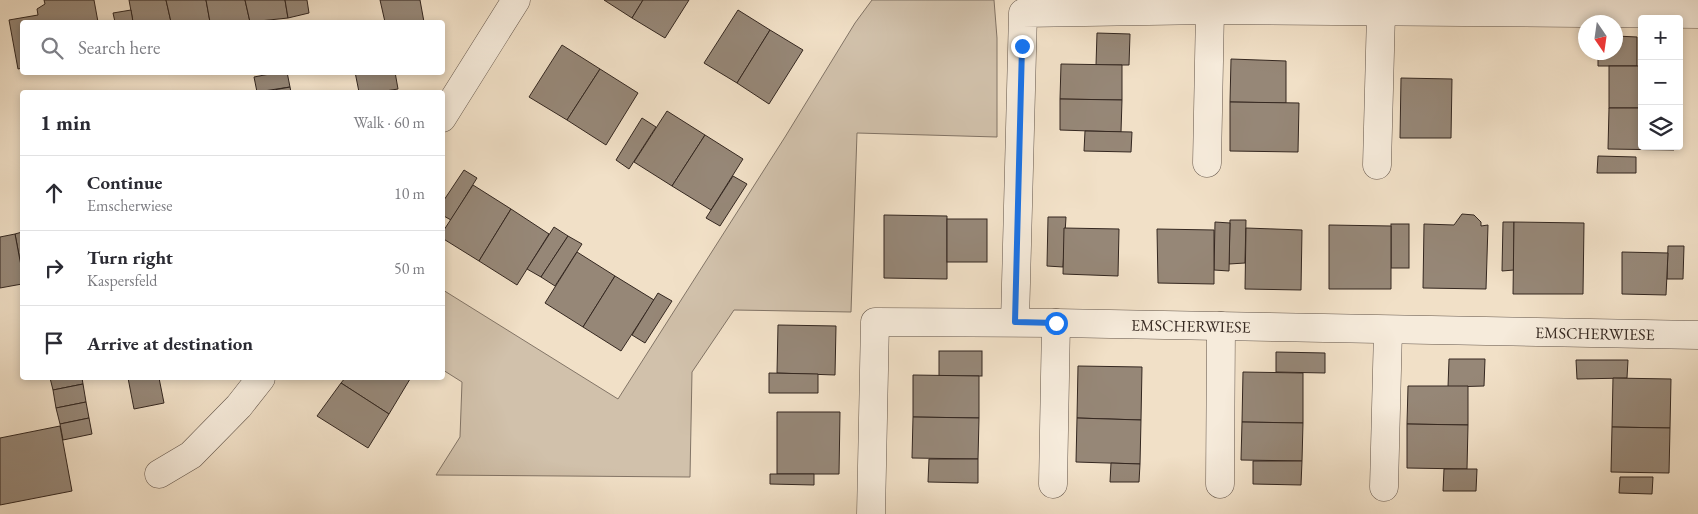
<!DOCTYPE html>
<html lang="en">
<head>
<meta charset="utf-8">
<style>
  :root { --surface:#fff; --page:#f2f2f3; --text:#2b2b33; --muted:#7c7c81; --line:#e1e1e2 }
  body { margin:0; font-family:"EB Garamond",serif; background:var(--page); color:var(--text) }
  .controls { position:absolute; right:15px; top:15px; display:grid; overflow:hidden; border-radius:5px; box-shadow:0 2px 8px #0003 }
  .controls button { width:45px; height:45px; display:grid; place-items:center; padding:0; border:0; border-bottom:1px solid var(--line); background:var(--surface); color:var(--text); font:25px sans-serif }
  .compass { position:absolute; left:1578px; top:15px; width:45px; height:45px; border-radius:50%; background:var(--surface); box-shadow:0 2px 8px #0003; rotate:167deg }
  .stop { position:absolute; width:15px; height:15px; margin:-11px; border:4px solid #1a73e8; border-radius:50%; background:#fff }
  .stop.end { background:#1a73e8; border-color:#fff; box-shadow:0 1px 5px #0008 }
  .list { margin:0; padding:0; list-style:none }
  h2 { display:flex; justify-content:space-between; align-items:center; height:65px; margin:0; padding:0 20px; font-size:21px }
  h2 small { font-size:16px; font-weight:400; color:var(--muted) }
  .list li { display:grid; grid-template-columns:32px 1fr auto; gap:15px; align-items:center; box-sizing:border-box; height:75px; padding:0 20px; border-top:1px solid var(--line) }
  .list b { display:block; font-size:19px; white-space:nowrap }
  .list p { margin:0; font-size:16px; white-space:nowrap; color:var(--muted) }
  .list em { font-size:16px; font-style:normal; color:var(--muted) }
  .icon { flex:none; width:28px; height:28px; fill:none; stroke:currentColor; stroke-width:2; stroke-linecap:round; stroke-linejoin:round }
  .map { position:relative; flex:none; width:1698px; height:514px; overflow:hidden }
  .search { position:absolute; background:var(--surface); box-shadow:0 2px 8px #0003; left:20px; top:20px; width:425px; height:55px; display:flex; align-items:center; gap:12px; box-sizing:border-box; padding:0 18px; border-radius:5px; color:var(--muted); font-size:19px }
  .panel { position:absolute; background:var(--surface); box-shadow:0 2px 8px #0003; left:20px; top:90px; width:425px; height:290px; border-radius:5px }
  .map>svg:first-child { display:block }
  .green { fill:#d1c1ab; stroke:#827466 }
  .building { fill:#968777; stroke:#342720 }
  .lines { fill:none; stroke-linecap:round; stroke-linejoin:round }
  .minor-casing { stroke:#63554a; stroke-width:29 }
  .minor { stroke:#f6ebdb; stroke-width:28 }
  .route { stroke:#1a73e8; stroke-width:6 }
  .labels { text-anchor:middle; stroke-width:5; stroke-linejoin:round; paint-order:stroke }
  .street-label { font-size:16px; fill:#342720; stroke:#f6ebdb }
</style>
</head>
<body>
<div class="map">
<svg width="1698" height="514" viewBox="0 0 1698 514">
  <rect width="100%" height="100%" fill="#f1e0c7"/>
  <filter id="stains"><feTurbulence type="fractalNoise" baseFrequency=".004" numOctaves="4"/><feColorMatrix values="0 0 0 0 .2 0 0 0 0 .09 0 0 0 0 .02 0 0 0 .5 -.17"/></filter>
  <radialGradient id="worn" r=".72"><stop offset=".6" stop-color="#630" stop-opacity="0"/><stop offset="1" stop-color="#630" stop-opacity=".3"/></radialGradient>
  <!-- green -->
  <path class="green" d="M872 0H994L997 38V137L857 133 851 312 734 310 692 372 690 477 436 475 460 437 462 382 443 370V290L618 399 785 137 855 23Z"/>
  <!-- building -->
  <g class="building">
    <path d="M44 0H94L98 22H22V68L18 69 9 20 38 15 37 9 45 4Z"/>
    <path d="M129 0H166L171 22H133Z"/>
    <path d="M166 0H206L210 22H171Z"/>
    <path d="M206 0H245L250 22H210Z"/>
    <path d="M245 0H285L288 18 250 22Z"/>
    <path d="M285 0H307L309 13 288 18Z"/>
    <path d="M380 0H420L424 22H385Z"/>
    <path d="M604 0H643L632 18Z"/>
    <path d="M643 0H689L665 38 632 18Z"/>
    <path d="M131 10 133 22H115L113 13Z"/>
    <path d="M738 10 770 30 737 83 704 63Z"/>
    <path d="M770 30 803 50 769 104 737 83Z"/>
    <path d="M1097 33 1130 34 1129 65H1096Z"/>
    <path d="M1616 36 1637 37V66H1598V52H1616Z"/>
    <path d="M562 45 600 69 567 120 529 97Z"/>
    <path d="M1231 59 1286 61V103L1230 102Z"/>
    <path d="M1061 64 1122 65V100L1060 99Z"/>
    <rect x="1609" y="66" width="33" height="42"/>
    <path d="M600 69 638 93 606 145 567 120Z"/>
    <path d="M280 72H287L290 87 257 92 254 77Z"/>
    <path d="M355 72H395L398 89 379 92H359Z"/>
    <path d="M1401 78 1452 79 1451 138H1400Z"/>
    <path d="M290 87 291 92H263Z"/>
    <path d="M1060 99 1122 100 1121 132 1060 130Z"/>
    <path d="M1230 102 1299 103 1298 152 1230 151Z"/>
    <path d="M1609 108H1642V146H1674V150L1608 149Z"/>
    <path d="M667 111 705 135 672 186 634 162Z"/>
    <path d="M642 118 656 127 629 169 616 160Z"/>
    <path d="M1085 131 1132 132 1131 152 1084 151Z"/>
    <path d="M705 135 743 159 711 210 672 186Z"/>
    <path d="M1598 156 1636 157V173H1597Z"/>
    <path d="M464 170 477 178 451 220 442 215V203Z"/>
    <path d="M733 176 747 184 720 226 706 218Z"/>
    <path d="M473 185 511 209 479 261 442 238V233Z"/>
    <path d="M511 209 549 234 517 285 479 261Z"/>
    <path d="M1462 214 1474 215 1481 222V226L1488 225 1486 289 1423 288 1424 224 1454 225Z"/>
    <path d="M884 215 947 216V279L884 278Z"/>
    <path d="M1048 217H1066L1063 267 1047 266Z"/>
    <rect x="947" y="219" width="40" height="43"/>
    <path d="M1230 220H1246L1245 263 1229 264Z"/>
    <path d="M1215 222 1230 223 1229 271 1214 270Z"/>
    <path d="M1503 222H1514V270L1502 271Z"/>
    <path d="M1514 222 1584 223 1583 294H1513Z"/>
    <rect x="1391" y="224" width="18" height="44"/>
    <path d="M1329 225 1391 226V289H1329Z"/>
    <path d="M554 227 568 236 541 277 527 269Z"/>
    <path d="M1064 228 1119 229 1118 276 1063 274Z"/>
    <path d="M1246 228 1302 230 1301 290 1245 289Z"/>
    <path d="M1157 229 1214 230V284L1158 283Z"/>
    <path d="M22 232V271L15 234Z"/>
    <path d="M15 234 22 271V284L0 288V237Z"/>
    <path d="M568 236 582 244 555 286 541 277Z"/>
    <path d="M1668 246H1684L1683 279H1667Z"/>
    <path d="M577 252 615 276 583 327 545 303Z"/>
    <path d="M1622 252 1668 253 1666 295 1622 294Z"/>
    <path d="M615 276 654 300 621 351 583 327Z"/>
    <path d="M658 293 672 301 645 343 632 335Z"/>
    <path d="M778 325 836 326 835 375 777 373Z"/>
    <rect x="939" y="351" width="43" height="25"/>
    <path d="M1276 352 1325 353V373L1276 372Z"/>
    <path d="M1449 359H1485L1484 386 1448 387Z"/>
    <path d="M1576 360H1628L1627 378 1577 379Z"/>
    <path d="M1078 366 1142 367 1141 420 1077 418Z"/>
    <path d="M1243 372 1303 373V423L1242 422Z"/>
    <path d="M769 373 818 374V393H769Z"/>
    <path d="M913 375 979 376V418L913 417Z"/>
    <path d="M50 378H82L83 384 53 390Z"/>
    <path d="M128 378H159L164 403 134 409Z"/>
    <path d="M345 378H407L410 379 389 414 341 383Z"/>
    <path d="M1613 378 1671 379 1670 428 1612 427Z"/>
    <path d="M341 383 389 414 368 448 317 416Z"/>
    <path d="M83 384 86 402 56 408 53 390Z"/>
    <path d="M1408 386H1468V425L1407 424Z"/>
    <path d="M86 402 89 418 60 424 56 408Z"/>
    <path d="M777 412H840L839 474H777Z"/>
    <path d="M913 417 979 418 978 459 912 458Z"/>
    <path d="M89 418 92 434 63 440 60 424Z"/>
    <path d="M1077 418 1141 420 1140 464 1076 462Z"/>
    <path d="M1242 422 1303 423 1302 461 1241 460Z"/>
    <path d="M1407 424 1468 425 1467 469 1407 468Z"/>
    <path d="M60 426 72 491 0 505V438Z"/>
    <path d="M1612 427 1670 428 1669 473 1611 472Z"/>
    <path d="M929 459H978V483L928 482Z"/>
    <path d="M1253 461H1302L1301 485 1253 484Z"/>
    <path d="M1111 463 1140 464 1139 482H1110Z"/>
    <path d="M1444 469H1477L1476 491H1443Z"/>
    <path d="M770 474H814V485L770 484Z"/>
    <path d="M1620 477H1653L1652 494 1619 493Z"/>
  </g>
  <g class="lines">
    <defs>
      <g id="minor">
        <path d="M442 118 516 0"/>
        <path d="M1207 163 1210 10"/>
        <path d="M1377 165 1381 13"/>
        <path d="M1015 322 1023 13 1210 10 1698 14"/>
        <path d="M159 474 191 455 239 406 261 378"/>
        <path d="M1053 484 1056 323"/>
        <path d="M1220 484 1221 326"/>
        <path d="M1384 487 1388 330"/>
        <path id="s1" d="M871 514 875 322 1056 323 1698 335"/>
      </g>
    </defs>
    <!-- minor casing -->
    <use href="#minor" class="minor-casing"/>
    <!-- minor -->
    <use href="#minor" class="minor"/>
  </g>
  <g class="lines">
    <!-- route -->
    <path class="route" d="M1022 46 1015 322 1056 323"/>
  </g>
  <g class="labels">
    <!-- street labels -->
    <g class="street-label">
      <text dy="6" stroke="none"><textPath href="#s1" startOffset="508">EMSCHERWIESE</textPath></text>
      <text dy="6" stroke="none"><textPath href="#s1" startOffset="912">EMSCHERWIESE</textPath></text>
    </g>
  </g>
  <rect width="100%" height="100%" filter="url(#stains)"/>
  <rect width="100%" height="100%" fill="url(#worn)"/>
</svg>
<div class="controls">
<button>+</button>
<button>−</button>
<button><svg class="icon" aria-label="layers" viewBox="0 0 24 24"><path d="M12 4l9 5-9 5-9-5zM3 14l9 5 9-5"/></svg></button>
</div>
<svg class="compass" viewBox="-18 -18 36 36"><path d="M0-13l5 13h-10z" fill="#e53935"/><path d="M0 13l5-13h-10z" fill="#7c7c81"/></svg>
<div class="stop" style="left:1056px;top:323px"></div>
<div class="stop end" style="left:1022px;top:46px"></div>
<div class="search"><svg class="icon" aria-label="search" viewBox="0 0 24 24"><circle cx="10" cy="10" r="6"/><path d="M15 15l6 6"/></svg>Search here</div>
<section class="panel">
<h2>1 min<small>Walk · 60 m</small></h2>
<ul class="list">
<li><svg class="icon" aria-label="ahead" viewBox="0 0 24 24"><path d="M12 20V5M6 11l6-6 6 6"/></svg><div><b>Continue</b><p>Emscherwiese</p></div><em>10 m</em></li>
<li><svg class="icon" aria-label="right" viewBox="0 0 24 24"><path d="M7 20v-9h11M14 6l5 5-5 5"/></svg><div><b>Turn right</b><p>Kaspersfeld</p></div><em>50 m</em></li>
<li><svg class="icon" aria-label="arrive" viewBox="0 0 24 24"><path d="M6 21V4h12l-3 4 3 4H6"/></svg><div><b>Arrive at destination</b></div></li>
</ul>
</section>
</div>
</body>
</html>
